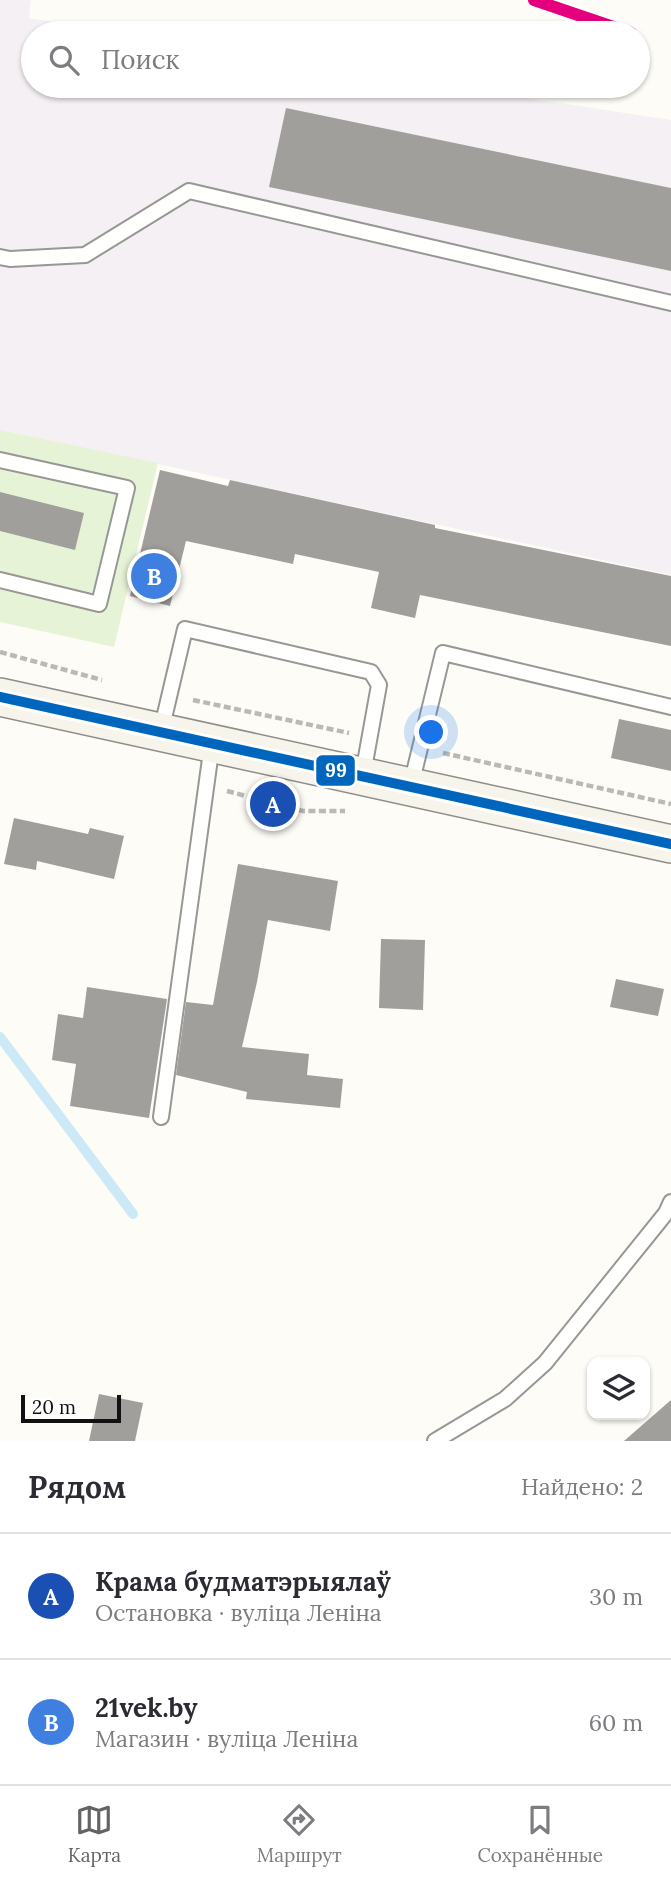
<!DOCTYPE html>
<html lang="ru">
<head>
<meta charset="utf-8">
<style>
  :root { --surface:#fff; --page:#f2f2f3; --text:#2b2b33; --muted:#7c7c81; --line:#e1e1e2; --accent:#646362 }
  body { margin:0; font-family:Lora,serif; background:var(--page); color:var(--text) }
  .controls { position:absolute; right:21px; bottom:21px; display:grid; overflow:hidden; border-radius:14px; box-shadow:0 2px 5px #0004 }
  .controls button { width:63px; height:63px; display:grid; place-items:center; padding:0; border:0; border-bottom:2px solid var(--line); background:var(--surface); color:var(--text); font:35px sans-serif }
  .scale { position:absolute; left:21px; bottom:18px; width:100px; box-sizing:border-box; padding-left:7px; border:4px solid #111; border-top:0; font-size:19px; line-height:24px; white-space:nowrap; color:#111; -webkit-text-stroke:5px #fff; paint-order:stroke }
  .you { position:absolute; left:432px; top:733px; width:24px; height:24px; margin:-18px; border:5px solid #fff; border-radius:50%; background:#1a73e8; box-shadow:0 0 0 10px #1a73e833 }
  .badge { display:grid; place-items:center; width:46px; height:46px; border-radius:50%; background:var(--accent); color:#fff; font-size:23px; font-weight:700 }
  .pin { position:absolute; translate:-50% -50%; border:4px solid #fff; box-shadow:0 2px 7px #0006 }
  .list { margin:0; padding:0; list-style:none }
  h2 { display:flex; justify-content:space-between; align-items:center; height:91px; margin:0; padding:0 28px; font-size:30px }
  h2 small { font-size:23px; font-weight:400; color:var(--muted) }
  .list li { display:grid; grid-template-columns:46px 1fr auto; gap:21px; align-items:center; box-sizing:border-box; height:126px; padding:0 28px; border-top:2px solid var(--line) }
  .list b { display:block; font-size:26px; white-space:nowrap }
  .list p { margin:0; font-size:23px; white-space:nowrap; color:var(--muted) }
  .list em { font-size:23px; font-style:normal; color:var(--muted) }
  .icon { flex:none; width:38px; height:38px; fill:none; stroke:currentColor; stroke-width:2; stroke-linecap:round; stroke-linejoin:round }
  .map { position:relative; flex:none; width:671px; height:1441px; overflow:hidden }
  .search { position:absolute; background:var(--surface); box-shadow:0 2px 5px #0004; left:21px; right:21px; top:21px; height:77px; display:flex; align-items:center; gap:18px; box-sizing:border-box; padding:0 24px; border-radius:38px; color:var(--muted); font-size:26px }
  .sheet { height:343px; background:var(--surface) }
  nav { display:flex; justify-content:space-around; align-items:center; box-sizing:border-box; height:98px; border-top:2px solid var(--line); background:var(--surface); font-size:19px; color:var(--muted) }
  nav a { display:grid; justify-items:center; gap:4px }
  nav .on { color:var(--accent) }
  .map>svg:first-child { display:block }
  .industrial { fill:#f5f0f3 }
  .green { fill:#e7f3d7 }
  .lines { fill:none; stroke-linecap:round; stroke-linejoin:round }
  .stream { stroke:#cde8f7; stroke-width:10 }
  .building { fill:#a19f9c }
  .service-casing { stroke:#979795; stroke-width:18 }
  .secondary-casing { stroke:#8e8d8b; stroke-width:40 }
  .path { stroke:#b9b9b8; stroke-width:4.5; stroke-dasharray:7 3.5; stroke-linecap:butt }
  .service { stroke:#fffffe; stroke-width:14 }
  .secondary { stroke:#f6f4eb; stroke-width:37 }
  .bus-1-casing { stroke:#fff; stroke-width:16 }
  .bus-1 { stroke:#0065bd; stroke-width:10 }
  .rail-1-casing { stroke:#fff; stroke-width:18 }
  .rail-1 { stroke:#e5007d; stroke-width:12 }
  .line-badge { stroke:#fff; stroke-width:2.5 }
  .badge-label { font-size:19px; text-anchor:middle; font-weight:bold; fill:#fff }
</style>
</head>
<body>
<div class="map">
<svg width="671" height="1441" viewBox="0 0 671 1441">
  <rect width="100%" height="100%" fill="#fdfcf7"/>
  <!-- industrial -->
  <path class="industrial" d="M0 0H31L29 18 120 33H33V86H446L671 120V575L0 430Z"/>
  <!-- green -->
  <path class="green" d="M0 430 158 463 114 647 0 622Z"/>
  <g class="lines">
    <!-- stream -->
    <path class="stream" d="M0 1037 133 1214"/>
  </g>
  <!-- building -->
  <g class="building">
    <path d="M286 108 671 188V271L269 187Z"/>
    <path d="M160 470 228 486 230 480 435 525V528L671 576V646L420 595 415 618 371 608 379 572 295 554 293 564 186 541 170 606 130 596Z"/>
    <path d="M0 492 84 513 75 550 0 531Z"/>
    <path d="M619 719 671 730V771L611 758Z"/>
    <path d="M14 818 88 834 90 828 124 836 114 879 37 861 36 870 4 864Z"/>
    <path d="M238 864 338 881 330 931 268 920 257 982 242 1047 309 1054 307 1075 343 1079 340 1108 246 1099 247 1092 176 1075 186 1002 213 1005Z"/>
    <path d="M381 939 425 940 423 1010 379 1008Z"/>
    <path d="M616 979 664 989 658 1016 610 1007Z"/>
    <path d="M87 987 167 999 149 1118 70 1106 76 1064 52 1060 58 1014 83 1018Z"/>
    <path d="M99 1394 143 1403 135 1441H89Z"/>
    <path d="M671 1400V1441H624Z"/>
  </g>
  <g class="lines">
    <defs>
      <g id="service">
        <path d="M0 257 10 259 85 255 189 191 671 303"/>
        <path d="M0 460 127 488 99 604 0 580"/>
        <path d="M161 731 185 629 371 672 379 685 363 774"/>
        <path d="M411 785 443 653 671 707"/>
        <path d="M161 1117 212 744"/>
        <path d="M435 1441 505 1399 545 1363 666 1213 671 1202"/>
      </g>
      <path id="secondary" d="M0 697 671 844"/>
    </defs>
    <!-- service casing -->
    <use href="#service" class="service-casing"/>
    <!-- secondary casing -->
    <use href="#secondary" class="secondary-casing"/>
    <!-- path -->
    <g class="path">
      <path d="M0 652 102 680"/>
      <path d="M193 700 349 733"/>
      <path d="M443 753 671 804"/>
      <path d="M227 791 303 811H345"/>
    </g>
    <!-- service -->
    <use href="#service" class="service"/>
    <!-- secondary -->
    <use href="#secondary" class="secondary"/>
    <defs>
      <path id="bus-1" d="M0 697 671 844"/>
    </defs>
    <!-- bus-1 casing -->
    <use href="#bus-1" class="bus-1-casing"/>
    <!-- bus-1 -->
    <use href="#bus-1" class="bus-1"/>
    <defs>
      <path id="rail-1" d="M534 0 631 33"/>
    </defs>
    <!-- rail-1 casing -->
    <use href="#rail-1" class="rail-1-casing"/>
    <!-- rail-1 -->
    <use href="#rail-1" class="rail-1"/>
  </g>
  <rect class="line-badge" x="315" y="754" width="41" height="33" rx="7" fill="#0065bd"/>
  <g class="badge-label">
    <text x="336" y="777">99</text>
  </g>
</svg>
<div class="controls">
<button><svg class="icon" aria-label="layers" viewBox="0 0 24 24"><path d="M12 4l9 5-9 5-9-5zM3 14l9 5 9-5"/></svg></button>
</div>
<div class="scale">20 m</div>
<div class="you"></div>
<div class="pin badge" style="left:273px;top:804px;background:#1a4fb4">A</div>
<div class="pin badge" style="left:154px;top:576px;background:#3f7fe0">B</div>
<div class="search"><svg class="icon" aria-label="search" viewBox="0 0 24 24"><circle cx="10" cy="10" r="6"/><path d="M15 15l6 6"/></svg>Поиск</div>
</div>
<section class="sheet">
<h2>Рядом<small>Найдено: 2</small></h2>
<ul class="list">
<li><span class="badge" style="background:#1a4fb4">A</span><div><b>Крама будматэрыялаў</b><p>Остановка · вуліца Леніна</p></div><em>30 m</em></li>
<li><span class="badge" style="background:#3f7fe0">B</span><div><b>21vek.by</b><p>Магазин · вуліца Леніна</p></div><em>60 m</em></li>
</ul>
</section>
<nav>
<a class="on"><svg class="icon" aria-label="map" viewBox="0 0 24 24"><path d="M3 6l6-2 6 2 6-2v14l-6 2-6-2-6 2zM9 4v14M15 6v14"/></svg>Карта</a>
<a><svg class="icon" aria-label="directions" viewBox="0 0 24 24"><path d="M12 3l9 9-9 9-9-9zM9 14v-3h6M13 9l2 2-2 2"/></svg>Маршрут</a>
<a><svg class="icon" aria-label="saved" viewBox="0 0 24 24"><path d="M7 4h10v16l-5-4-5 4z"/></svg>Сохранённые</a>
</nav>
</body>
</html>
